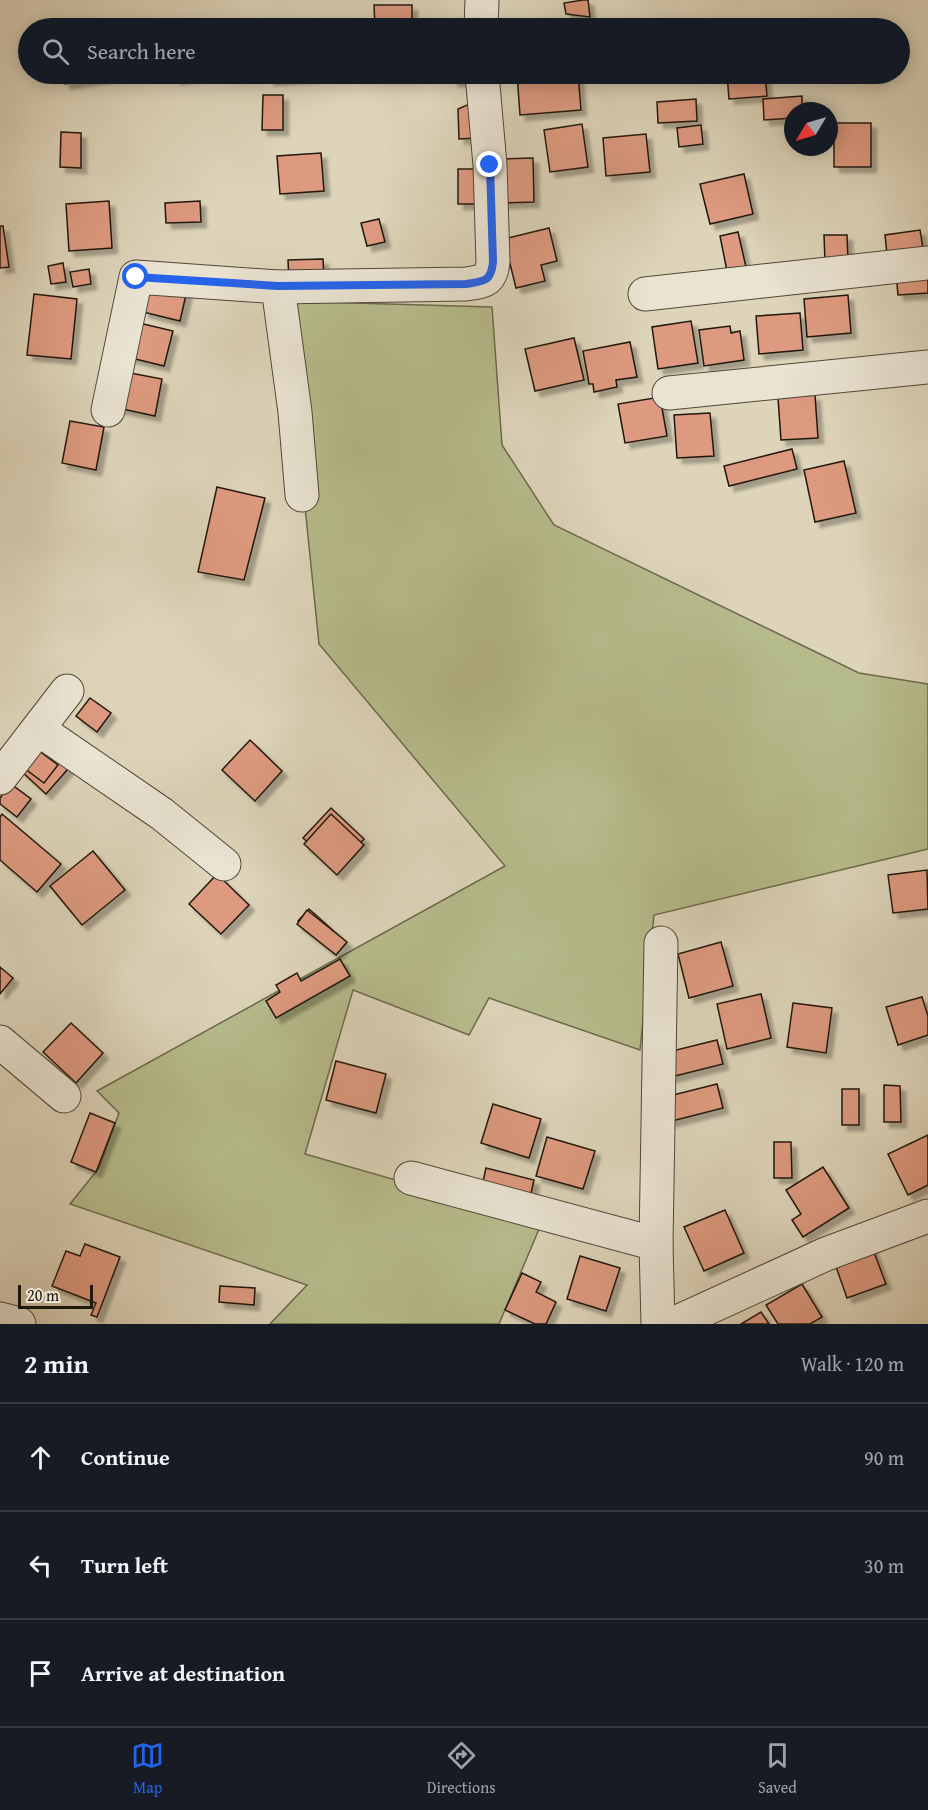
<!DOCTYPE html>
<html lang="en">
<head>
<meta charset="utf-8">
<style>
  :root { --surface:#171b24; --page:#20242c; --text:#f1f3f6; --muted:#9ea1a6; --line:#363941; --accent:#2563eb }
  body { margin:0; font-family:"Gentium Book Plus",serif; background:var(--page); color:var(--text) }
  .compass { position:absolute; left:784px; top:102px; width:54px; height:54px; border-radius:50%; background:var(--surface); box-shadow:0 3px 15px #0003; rotate:232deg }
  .scale { position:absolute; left:18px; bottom:15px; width:75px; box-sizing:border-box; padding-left:6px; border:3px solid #21180c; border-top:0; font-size:16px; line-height:21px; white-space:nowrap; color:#21180c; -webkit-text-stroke:4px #e9e3d2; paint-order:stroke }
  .stop { position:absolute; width:18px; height:18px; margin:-14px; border:4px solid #2563eb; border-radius:50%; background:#fff }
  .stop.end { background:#2563eb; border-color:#fff; box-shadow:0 2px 6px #0008 }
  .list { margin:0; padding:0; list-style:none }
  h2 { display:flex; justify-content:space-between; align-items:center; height:78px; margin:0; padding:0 24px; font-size:26px }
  h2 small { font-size:20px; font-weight:400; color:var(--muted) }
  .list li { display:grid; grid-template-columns:39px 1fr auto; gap:18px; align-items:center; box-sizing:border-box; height:108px; padding:0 24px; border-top:2px solid var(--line) }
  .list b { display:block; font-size:22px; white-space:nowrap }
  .list em { font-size:20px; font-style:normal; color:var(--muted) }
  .icon { flex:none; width:33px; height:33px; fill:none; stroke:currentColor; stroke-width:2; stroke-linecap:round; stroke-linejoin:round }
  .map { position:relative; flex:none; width:928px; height:1324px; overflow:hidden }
  .search { position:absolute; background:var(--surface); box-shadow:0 3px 15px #0003; left:18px; right:18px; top:18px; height:66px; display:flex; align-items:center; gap:15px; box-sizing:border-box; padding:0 21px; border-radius:33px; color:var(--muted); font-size:22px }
  .sheet { height:402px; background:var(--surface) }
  nav { display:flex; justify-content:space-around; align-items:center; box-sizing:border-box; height:84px; border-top:2px solid var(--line); background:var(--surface); font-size:16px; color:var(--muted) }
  nav a { display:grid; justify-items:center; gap:3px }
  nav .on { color:var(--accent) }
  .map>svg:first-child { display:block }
  .green { fill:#b6bb8b; stroke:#6c6a4c; stroke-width:1.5 }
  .building { fill:#de9a80; stroke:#21180c; stroke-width:1.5; filter:url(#shadow) }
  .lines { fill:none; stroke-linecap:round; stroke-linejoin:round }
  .minor-casing { stroke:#504737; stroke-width:35 }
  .minor { stroke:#e9e3d2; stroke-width:33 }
  .route { stroke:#2563eb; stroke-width:8 }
</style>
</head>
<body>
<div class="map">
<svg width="928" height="1324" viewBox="0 0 928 1324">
  <defs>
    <filter id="shadow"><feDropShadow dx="5.5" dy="5.5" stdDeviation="1.5" flood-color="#0004"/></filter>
  </defs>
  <rect width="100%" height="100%" fill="#ddd4b9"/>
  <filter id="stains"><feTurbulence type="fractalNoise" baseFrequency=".00333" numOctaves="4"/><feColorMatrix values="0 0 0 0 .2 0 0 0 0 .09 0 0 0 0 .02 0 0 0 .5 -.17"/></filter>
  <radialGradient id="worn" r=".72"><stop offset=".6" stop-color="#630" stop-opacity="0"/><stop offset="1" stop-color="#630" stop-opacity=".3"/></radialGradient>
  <!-- green -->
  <path class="green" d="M284 301 492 307 502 445 554 525 859 673 928 684V849L654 915 640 1050 489 998 469 1035 353 990 305 1154 542 1222 499 1324H270L307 1285 70 1204 99 1168 119 1113 97 1091 505 866 319 644Z"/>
  <!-- building -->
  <g class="building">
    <path d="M583 0H588L590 17 566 14 564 3Z"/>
    <path d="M374 5H412V28H375Z"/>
    <path d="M648 21 688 22 687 28H648Z"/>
    <path d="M860 25V28H817V26Z"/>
    <path d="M63 74H113V76L65 84Z"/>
    <path d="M174 74H212L175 79Z"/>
    <path d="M268 74H313V77L269 80Z"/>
    <path d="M375 74H413V77H376Z"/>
    <path d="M452 74H472L473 81H453Z"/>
    <path d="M517 74H578L581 110 520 115Z"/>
    <path d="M727 74H765L767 96 729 99Z"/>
    <path d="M263 95H283V130H262Z"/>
    <path d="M802 96V111H793V118L764 120 763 99Z"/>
    <path d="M696 99 697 121 658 123 657 102Z"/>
    <path d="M474 102 477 138 459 139 458 109Z"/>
    <rect x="834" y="123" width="37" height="44"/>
    <path d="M582 124 588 167 550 172 544 130Z"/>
    <path d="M701 125 703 144 679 147 677 128Z"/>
    <path d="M61 132 81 133V168L60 167Z"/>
    <path d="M646 134 650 172 606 176 603 138Z"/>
    <path d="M321 153 324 191 280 194 277 156Z"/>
    <path d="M533 158 534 202 501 203 499 159Z"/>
    <path d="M458 169H479L478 204H458Z"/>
    <path d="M744 174 753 214 710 224 700 184Z"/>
    <path d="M109 201 112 248 69 251 66 204Z"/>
    <path d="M200 201 201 222 166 223 165 203Z"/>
    <path d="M379 219 385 242 367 246 361 223Z"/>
    <path d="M0 226H3L9 267 0 268Z"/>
    <path d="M549 228 557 261 541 265 545 281 516 288 504 239Z"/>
    <path d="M920 230 923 249 887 254 885 235Z"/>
    <path d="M738 232 746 267 727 271 720 236Z"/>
    <path d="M824 235H847L848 261 825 262Z"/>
    <path d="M323 259 324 280 289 281 288 260Z"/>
    <path d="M63 263 66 282 51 284 48 266Z"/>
    <path d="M89 269 91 284 73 287 70 272Z"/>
    <path d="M928 271V293L898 295 896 273Z"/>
    <path d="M151 277 188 286 180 321 143 312Z"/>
    <path d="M34 294 77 299 71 359 27 355Z"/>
    <path d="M848 295 851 333 807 337 804 299Z"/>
    <path d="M800 313 803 350 759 354 756 316Z"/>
    <path d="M691 321 698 363 658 369 652 327Z"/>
    <path d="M135 322 173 331 164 366 127 357Z"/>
    <path d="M730 326 731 333 740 331 744 360 704 366 699 330Z"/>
    <path d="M574 338 584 380 535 391 525 349Z"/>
    <path d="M630 342 637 377 616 380 617 387 594 392 593 384H589L583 351Z"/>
    <path d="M120 371 162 379 155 416 113 407Z"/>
    <path d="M815 395 818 438 781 440 778 398Z"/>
    <path d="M660 397 667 436 625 443 618 404Z"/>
    <path d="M710 413 714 456 677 458 674 415Z"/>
    <path d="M70 421 104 427 96 470 62 463Z"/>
    <path d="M792 449 797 469 729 486 724 466Z"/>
    <path d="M844 461 856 513 815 522 804 470Z"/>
    <path d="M217 487 265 498 244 580 198 572Z"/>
    <path d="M90 698 111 713 97 732 76 716Z"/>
    <path d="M48 738 75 761 46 794 20 770Z"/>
    <path d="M250 740 282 771 255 801 222 770Z"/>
    <path d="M38 750 58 765 44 783 24 768Z"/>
    <path d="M11 784 31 799 17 817 0 804V798Z"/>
    <path d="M331 808 364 839 336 869 303 838Z"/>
    <path d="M2 814 61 864 37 892 0 860V817Z"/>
    <path d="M331 814 364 845 337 875 304 844Z"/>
    <path d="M93 851 125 890 82 925 50 886Z"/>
    <path d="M927 870 928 909 893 913 888 875Z"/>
    <path d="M217 874 249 905 221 934 189 904Z"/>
    <path d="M309 909 346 942 335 954 298 921Z"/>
    <path d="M307 910 347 942 336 955 297 924Z"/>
    <path d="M721 942 733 986 689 998 678 954Z"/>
    <path d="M340 959 350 976 276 1018 266 1001 280 992 276 985 297 973 301 981Z"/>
    <path d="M0 967 13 978 0 994Z"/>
    <path d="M761 994 771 1038 727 1049 717 1004Z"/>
    <path d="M922 997 928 1016V1035L898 1045 886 1007Z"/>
    <path d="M793 1003 832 1008 826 1053 787 1047Z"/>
    <path d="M71 1023 103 1053 76 1083 43 1052Z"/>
    <path d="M717 1040 723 1064 667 1078 668 1052Z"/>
    <path d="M336 1061 386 1074 376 1113 326 1100Z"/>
    <path d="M717 1084 723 1108 668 1122 669 1096Z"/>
    <path d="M884 1085 900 1086 901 1122H884Z"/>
    <rect x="842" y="1089" width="17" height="36"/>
    <path d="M493 1104 541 1119 529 1158 481 1143Z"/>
    <path d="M90 1113 115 1123 96 1172 71 1162Z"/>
    <path d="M928 1135V1185L908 1195 888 1154Z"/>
    <path d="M547 1137 595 1151 583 1189 536 1176Z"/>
    <path d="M774 1142H791L792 1178H774Z"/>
    <path d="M823 1167 849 1208 803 1237 792 1220 801 1214 786 1190Z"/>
    <path d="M486 1168 534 1180 530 1198 482 1186Z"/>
    <path d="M725 1210 744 1253 704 1271 684 1227Z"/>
    <path d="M85 1244 120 1257 97 1317 91 1315 96 1303 52 1286 66 1251 80 1256Z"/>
    <path d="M872 1247 886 1284 847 1298 834 1261Z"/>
    <path d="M580 1256 620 1268 606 1311 567 1299Z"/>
    <path d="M522 1273 541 1282 536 1292 556 1302 546 1324H535L505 1310Z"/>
    <path d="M802 1284 822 1317 810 1324H778L766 1305Z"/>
    <path d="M220 1286 255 1288 254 1305 219 1302Z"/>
    <path d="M761 1312 769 1324H741Z"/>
  </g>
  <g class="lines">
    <defs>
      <g id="minor">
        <path d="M481 28 482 0"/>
        <path d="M278 287 295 412 302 495"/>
        <path d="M645 294 928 263"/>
        <path d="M669 393 928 367"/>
        <path d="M108 410 136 277 278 287 466 284C484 281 491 282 493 262L490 165 482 74"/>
        <path d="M38 729 162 814 224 864"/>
        <path d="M0 778 67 691"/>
        <path d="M0 1042 64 1096"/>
        <path d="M411 1178 656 1244"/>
        <path d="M0 1319 19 1324"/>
        <path d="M658 1324 656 1244 661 943"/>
        <path d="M673 1324 826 1254 928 1216"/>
      </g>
    </defs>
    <!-- minor casing -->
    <use href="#minor" class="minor-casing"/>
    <!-- minor -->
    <use href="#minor" class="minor"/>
  </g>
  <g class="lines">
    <!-- route -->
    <path class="route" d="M136 277 278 286 466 284C484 281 491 282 493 262L490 165"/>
  </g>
  <rect width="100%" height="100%" filter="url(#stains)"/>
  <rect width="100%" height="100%" fill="url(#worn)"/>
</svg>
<svg class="compass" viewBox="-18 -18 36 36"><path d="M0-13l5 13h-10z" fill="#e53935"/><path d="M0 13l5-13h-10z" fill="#9ea1a6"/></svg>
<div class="scale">20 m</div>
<div class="stop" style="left:136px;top:277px"></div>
<div class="stop end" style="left:490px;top:165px"></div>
<div class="search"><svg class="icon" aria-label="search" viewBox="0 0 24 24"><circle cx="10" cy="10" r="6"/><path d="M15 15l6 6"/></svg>Search here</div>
</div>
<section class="sheet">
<h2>2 min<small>Walk · 120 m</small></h2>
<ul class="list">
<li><svg class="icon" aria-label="ahead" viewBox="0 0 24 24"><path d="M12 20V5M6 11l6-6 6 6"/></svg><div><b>Continue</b></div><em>90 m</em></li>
<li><svg class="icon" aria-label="left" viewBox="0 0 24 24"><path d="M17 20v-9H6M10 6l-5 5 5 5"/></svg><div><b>Turn left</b></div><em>30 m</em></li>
<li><svg class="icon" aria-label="arrive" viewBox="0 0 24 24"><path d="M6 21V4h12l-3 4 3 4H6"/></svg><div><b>Arrive at destination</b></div></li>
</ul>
</section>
<nav>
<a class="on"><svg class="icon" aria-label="map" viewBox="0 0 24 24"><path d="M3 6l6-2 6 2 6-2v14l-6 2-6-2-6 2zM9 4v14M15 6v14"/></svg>Map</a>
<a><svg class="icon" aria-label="directions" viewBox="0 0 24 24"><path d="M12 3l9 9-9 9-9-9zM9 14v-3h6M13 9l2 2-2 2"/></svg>Directions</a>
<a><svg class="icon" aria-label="saved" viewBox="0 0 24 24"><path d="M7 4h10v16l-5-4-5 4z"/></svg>Saved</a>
</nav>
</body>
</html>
